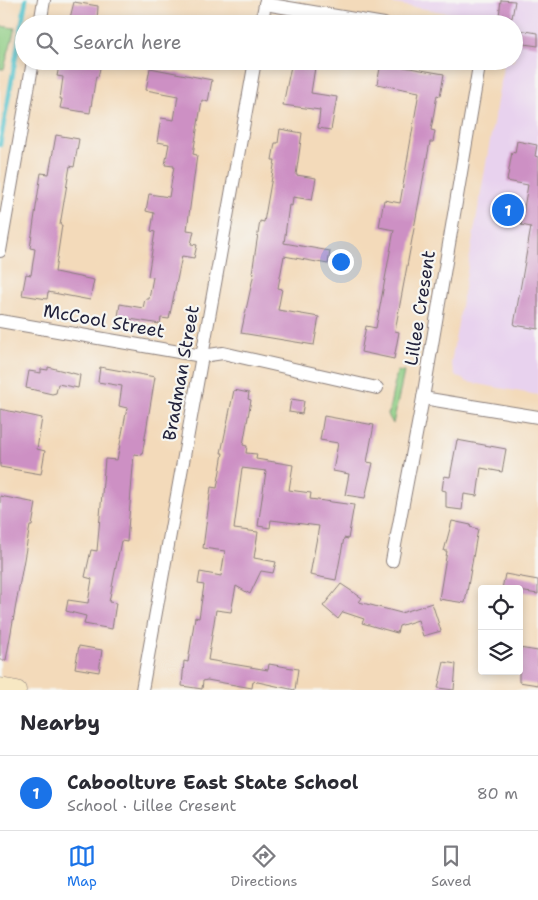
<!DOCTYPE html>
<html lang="en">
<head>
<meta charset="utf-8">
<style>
  :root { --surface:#fff; --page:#f7f7f7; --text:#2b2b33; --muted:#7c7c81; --line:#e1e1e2; --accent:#1a73e8 }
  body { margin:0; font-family:"Shantell Sans",sans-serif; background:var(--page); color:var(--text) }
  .controls { position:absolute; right:15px; bottom:15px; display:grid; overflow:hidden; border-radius:5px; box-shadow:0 2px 8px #0003 }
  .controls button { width:45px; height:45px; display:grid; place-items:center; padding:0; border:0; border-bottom:1px solid var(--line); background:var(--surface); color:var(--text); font:25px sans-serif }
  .you { position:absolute; left:340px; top:261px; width:18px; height:18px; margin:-12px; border:4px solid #fff; border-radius:50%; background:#1a73e8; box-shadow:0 0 0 8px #1a73e833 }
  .badge { display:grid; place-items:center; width:32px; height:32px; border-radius:50%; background:var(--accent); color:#fff; font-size:16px; font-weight:700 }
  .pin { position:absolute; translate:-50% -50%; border:2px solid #fff; box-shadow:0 1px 5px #0006 }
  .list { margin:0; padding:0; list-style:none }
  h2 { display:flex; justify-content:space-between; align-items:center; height:65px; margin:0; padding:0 20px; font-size:21px }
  h2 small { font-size:16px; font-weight:400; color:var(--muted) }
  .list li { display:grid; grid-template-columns:32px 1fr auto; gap:15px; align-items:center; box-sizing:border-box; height:75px; padding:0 20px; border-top:1px solid var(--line) }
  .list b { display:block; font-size:19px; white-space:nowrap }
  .list p { margin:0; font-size:16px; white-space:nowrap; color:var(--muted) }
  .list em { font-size:16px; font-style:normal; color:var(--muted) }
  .icon { flex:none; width:28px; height:28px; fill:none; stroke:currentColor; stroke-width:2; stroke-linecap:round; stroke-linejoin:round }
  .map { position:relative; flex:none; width:538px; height:690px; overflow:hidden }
  .search { position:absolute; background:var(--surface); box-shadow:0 2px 8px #0003; left:15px; right:15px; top:15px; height:55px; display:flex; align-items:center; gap:12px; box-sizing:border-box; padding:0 18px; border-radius:28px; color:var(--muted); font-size:19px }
  .sheet { height:140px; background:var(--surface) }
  nav { display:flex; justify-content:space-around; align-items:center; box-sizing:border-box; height:70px; border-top:1px solid var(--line); background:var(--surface); font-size:14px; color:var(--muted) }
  nav a { display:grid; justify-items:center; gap:2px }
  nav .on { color:var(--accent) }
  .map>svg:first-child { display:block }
  .built { fill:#e8d2ee }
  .green { fill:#8dcc82; stroke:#58775e }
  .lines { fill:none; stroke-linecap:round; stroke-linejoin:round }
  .stream { stroke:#55c3cc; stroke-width:4.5 }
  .building { fill:#cd90c4 }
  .minor-casing { stroke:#8a7e7a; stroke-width:14 }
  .secondary-casing { stroke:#8a7e7a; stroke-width:19 }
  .minor { stroke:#fff; stroke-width:12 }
  .secondary { stroke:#f7e8c3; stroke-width:18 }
  .labels { text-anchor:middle; stroke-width:4.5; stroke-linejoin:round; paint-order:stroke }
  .street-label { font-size:18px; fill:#22223b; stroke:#f6f6f2 }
</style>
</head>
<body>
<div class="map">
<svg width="538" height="690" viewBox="0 0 538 690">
  <rect width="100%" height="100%" fill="#f6f6f2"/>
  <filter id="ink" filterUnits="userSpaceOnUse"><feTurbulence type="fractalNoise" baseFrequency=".02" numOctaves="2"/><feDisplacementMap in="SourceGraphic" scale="10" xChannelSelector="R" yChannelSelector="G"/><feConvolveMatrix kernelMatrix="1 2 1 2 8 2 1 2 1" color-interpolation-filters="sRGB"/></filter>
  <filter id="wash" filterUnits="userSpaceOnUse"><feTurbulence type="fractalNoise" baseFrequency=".0096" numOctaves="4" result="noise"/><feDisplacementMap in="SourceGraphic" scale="20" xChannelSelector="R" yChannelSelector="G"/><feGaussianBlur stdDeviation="1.12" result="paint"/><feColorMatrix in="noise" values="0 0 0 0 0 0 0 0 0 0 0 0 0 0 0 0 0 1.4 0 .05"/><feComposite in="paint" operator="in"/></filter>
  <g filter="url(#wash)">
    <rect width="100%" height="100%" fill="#f3daba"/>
    <!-- built -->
    <path class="built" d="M371 0H538V395L467 382 455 375 451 363 504 61H514V24Z"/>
    <!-- green -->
    <g class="green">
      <path d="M0 26 15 28 4 69H0Z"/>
      <path d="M397 371 404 372 393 424 388 415Z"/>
    </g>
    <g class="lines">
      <!-- stream -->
      <path class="stream" d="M0 145 26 0"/>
    </g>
    <g id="blocks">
      <!-- building -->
      <g class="building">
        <path d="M501 0 515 1 512 18 499 16Z"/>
        <path d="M74 2 98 6 97 24 69 22Z"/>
        <path d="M519 30 538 33V46L517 43Z"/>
        <path d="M60 61 101 64 98 77 96 76 90 113 60 108 62 99H60L63 77 57 76Z"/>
        <path d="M292 61H316L311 93 337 97 331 130 318 128 320 110 283 105Z"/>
        <path d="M381 63 444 74 440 96 437 95 431 130 435 131 433 142H430L395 331 399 332 394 359 361 352 366 326 376 328 394 230 379 227 384 200 400 203 419 92 377 84Z"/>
        <path d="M150 68 212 80 208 102 202 100 193 154 197 155 187 230 194 231 191 244 197 245 194 258 182 256 169 319 161 318 160 324 118 317 120 304 143 308 145 299H149L153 277 148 276 155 232 151 231 154 213 146 211 149 194 169 197 174 166 165 165 169 144 157 142 161 118 174 120 178 96 146 90Z"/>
        <path d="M280 129 302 133 296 175 316 178 312 200 293 197 292 206 289 205 284 243 330 251 328 264 284 256 278 288 282 289 278 310 319 317 314 345 241 333 254 273H252L260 221 264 222 275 160H272L275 143H278Z"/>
        <path d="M56 135 79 139 74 167 70 166 60 225H62L55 272 94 280 90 300 48 292 47 299 22 295 26 274 31 275 35 249 30 248 41 173 49 174Z"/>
        <path d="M517 141 537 145 535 156 538 157V329L514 325 531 227 521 225 528 185 507 181 512 152 515 153Z"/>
        <path d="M48 367 80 375 78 388 58 384 56 393 52 394 26 388 29 371 41 373V369L48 370Z"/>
        <path d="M100 367 155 377 142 455 134 454 127 542 121 541 109 602 116 603 112 629 84 624 86 616 66 611 68 600 88 603 92 579 85 577 91 550 97 551 105 459 117 460 127 408 119 406 122 386 98 382Z"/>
        <path d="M234 390 249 393 248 399 251 400 243 445 247 446 246 453 257 454 256 459 293 465 289 490 311 493 310 499 354 505 348 539 344 538 336 580 310 575 319 526 271 520 270 528 258 526 266 471 242 468 234 529 258 532 254 558 276 562 273 573 261 571 250 594 236 586 231 612 216 610 208 660 268 670 269 664 298 669 295 690 253 681 252 688 207 680 203 681 202 689 182 686 184 661 188 662 195 617 199 618 204 585 198 584 200 572 221 576 225 551 203 548 211 487 217 488 223 453H221Z"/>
        <path d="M291 399 304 401 302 414 289 412Z"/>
        <path d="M0 409 42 418 37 449 45 451 41 474 0 467Z"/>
        <path d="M324 416 374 425 367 462 373 463 365 498 345 495 349 474 333 471 338 443 320 440Z"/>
        <path d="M457 440 506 449 502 472 481 468 477 496 464 494 462 510 446 508V491L442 490 444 476 450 477Z"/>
        <path d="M0 496 36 503 32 526H30L6 660H0Z"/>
        <path d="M452 521 471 525 470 527 478 529 465 603 439 599 447 551H444Z"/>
        <path d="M505 574 538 580V594L519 591V589H502Z"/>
        <path d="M341 584 362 598 359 602 401 613 432 603 441 631 423 636 418 620 399 626 397 633 362 623 364 619 343 612 338 619 323 606Z"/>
        <path d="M79 646 102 650 99 672 75 668Z"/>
        <path d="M519 648 538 651V685L519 682Z"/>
        <path d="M444 662 456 664 454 690 438 688Z"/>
      </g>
    </g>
  </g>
  <g filter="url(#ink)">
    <use href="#blocks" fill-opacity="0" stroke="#8a7e7a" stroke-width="1"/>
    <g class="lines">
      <defs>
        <g id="minor">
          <path d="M265 4 384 24"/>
          <path d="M40 24 44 0"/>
          <path d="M261 24 266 0"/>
          <path d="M0 251 33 61"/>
          <path d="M0 321 202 356 223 353 377 388"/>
          <path d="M423 398 538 417"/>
          <path d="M392 561 423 398 479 66 477 61"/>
          <path d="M142 690 255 61"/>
        </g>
        <path id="secondary" d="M0 687 17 690"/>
      </defs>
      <!-- minor casing -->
      <use href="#minor" class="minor-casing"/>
      <!-- secondary casing -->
      <use href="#secondary" class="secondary-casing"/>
      <!-- minor -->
      <use href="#minor" class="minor"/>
      <!-- secondary -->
      <use href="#secondary" class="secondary"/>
    </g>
  </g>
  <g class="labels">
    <!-- street labels -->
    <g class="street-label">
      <text transform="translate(420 308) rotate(-81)" y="6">Lillee Cresent</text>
      <text transform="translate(104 321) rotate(10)" y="6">McCool Street</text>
      <text transform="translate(181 373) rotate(-80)" y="6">Bradman Street</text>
    </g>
  </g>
</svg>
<div class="controls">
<button><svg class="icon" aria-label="locate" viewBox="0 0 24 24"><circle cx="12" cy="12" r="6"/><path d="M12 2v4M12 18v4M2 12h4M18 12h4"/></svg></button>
<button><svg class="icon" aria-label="layers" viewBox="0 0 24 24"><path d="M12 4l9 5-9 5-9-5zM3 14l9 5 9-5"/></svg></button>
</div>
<div class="you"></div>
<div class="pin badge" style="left:508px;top:210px">1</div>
<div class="search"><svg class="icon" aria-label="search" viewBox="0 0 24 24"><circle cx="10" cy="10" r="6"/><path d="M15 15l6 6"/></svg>Search here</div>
</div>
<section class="sheet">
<h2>Nearby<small></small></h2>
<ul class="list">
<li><span class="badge">1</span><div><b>Caboolture East State School</b><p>School · Lillee Cresent</p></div><em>80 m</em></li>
</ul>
</section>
<nav>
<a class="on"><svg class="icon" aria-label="map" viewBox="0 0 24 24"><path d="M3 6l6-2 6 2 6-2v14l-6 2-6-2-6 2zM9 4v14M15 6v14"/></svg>Map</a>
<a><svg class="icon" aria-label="directions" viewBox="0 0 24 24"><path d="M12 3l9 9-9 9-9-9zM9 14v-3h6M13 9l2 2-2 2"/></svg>Directions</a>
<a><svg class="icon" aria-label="saved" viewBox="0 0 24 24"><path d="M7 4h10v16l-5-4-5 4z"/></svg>Saved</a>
</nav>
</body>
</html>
